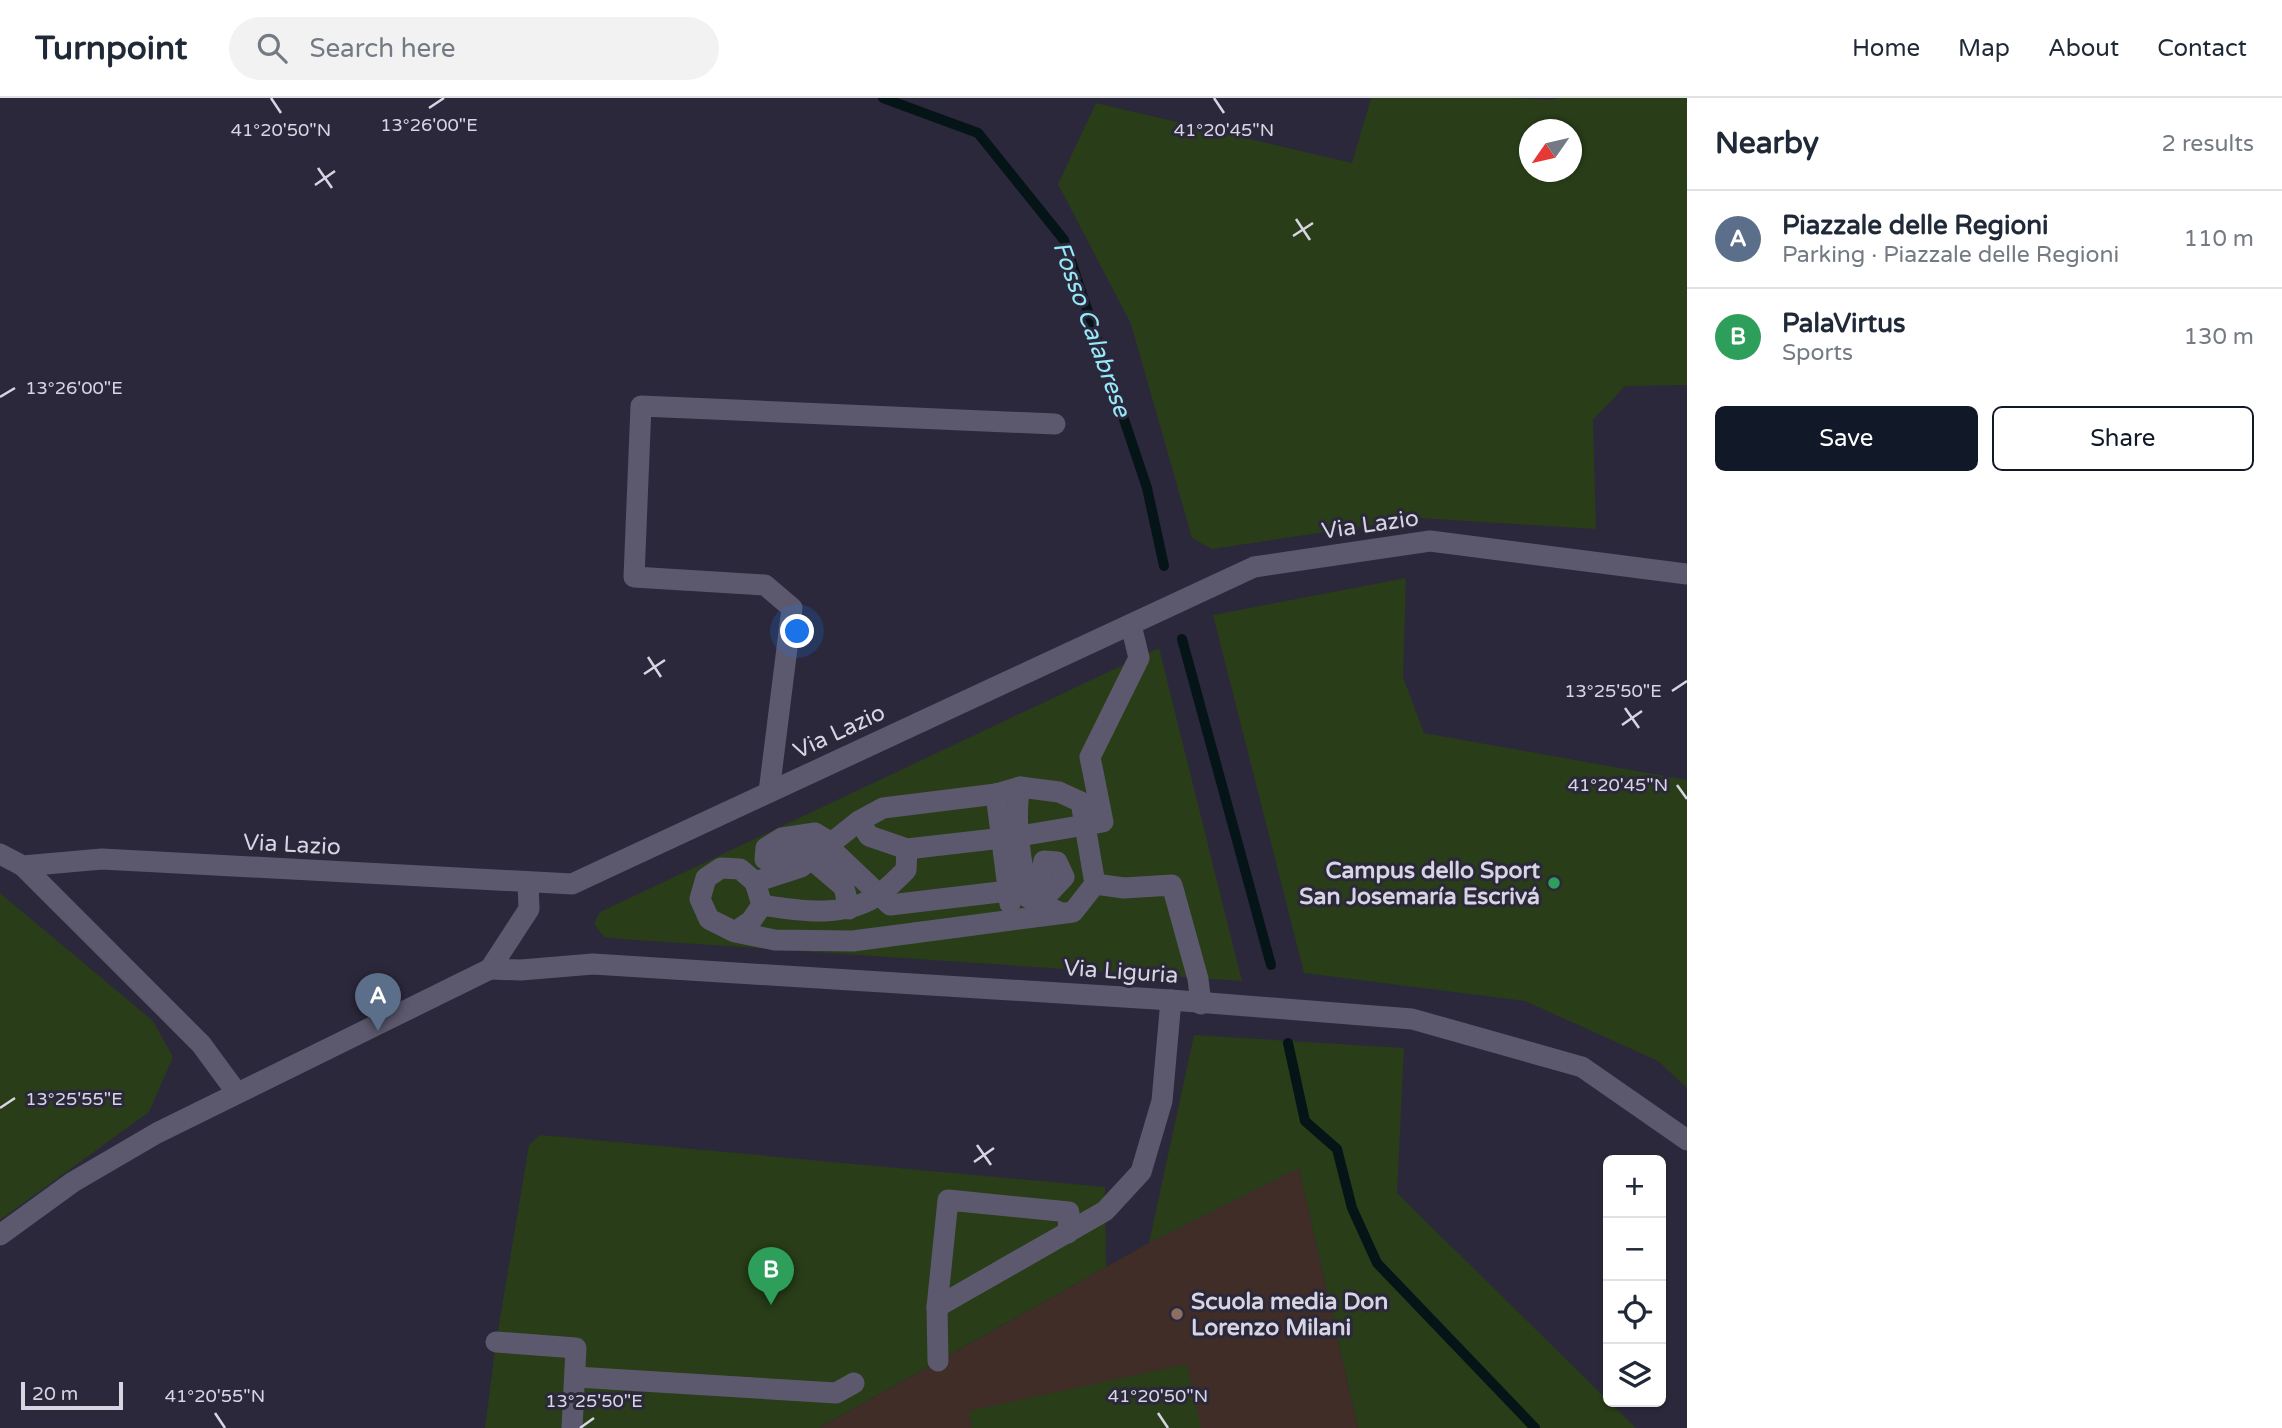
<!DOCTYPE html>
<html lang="en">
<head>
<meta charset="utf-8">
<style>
  :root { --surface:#fff; --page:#f2f2f3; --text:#1f2937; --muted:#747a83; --line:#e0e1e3; --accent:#111827 }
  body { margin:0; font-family:"Varela Round",sans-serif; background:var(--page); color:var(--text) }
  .controls { position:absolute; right:21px; bottom:21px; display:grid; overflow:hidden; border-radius:10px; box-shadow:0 2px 5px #0004 }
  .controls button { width:63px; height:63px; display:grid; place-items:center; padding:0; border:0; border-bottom:2px solid var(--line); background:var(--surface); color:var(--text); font:35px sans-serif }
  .compass { position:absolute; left:1519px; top:21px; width:63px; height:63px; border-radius:50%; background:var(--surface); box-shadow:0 2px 5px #0004; rotate:236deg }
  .scale { position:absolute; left:21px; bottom:18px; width:102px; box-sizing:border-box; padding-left:7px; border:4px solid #d7d5e2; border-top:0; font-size:19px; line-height:24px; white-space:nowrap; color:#d7d5e2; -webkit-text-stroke:5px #2b283b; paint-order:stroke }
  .you { position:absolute; left:798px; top:534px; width:24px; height:24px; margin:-18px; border:5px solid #fff; border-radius:50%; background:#1a73e8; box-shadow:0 0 0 10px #1a73e833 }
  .badge { display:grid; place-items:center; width:46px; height:46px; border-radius:50%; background:var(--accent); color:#fff; font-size:23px; font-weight:700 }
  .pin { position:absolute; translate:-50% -58px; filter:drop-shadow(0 2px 4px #0008) }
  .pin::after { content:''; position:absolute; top:37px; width:24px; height:21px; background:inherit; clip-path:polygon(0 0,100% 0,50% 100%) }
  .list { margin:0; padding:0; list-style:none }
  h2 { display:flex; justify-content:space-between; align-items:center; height:91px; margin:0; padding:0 28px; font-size:30px }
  h2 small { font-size:23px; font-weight:400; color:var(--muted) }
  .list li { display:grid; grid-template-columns:46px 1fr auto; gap:21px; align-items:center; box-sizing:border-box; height:98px; padding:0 28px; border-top:2px solid var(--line) }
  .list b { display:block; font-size:26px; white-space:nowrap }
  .list p { margin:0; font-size:23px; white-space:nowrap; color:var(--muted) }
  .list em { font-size:23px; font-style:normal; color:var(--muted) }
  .actions { display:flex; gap:14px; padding:21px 28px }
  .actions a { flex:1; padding:16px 0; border:2px solid var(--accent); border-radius:10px; text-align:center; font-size:24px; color:var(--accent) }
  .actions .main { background:var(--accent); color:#fff }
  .icon { flex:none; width:38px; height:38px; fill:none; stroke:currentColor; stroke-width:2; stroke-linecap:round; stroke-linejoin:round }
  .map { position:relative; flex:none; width:1687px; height:1330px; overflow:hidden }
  header { display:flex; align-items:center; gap:42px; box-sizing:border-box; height:98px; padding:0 35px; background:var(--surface); border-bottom:2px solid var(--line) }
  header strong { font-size:33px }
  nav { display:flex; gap:38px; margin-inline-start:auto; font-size:24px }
  .search { width:490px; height:63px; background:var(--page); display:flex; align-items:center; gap:18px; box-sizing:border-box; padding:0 24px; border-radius:38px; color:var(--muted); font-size:26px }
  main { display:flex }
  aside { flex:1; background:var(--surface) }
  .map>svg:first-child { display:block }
  .education { fill:#402d27 }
  .green { fill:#283d18; fill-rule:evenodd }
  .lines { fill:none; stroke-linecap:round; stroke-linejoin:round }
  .stream { stroke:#051417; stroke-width:10 }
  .minor { stroke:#5c596e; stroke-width:21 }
  .ticks { fill:none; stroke:#d7d5e2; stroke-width:2.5 }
  .leisure-dot { fill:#2e9e5b; stroke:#2b283b; stroke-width:2.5 }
  .education-dot { fill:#8d6e63; stroke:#2b283b; stroke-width:2.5 }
  .labels { text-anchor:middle; stroke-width:6; stroke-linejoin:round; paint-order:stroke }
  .street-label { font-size:23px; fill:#d7d5e2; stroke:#2b283b }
  .poi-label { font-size:23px; font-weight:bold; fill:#d7d5e2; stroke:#2b283b; text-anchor:end }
  .water-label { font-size:24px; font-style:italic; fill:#97e9f9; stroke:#2b283b }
  .ticks-label { font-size:18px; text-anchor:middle; fill:#d7d5e2; stroke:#2b283b; stroke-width:6; stroke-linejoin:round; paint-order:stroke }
</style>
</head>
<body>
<header>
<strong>Turnpoint</strong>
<div class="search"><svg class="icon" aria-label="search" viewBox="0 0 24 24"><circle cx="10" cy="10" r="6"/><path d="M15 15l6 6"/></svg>Search here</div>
<nav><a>Home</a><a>Map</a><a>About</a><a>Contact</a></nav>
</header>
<main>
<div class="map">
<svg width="1687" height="1330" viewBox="0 0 1687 1330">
  <rect width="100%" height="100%" fill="#2b283b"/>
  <!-- education -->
  <path class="education" d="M1299 1070 1358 1330H819L1149 1145Z"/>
  <!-- green -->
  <g class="green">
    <path d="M1371 0H1514L1549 2 1559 0H1687V287L1625 288 1593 322 1596 431 1420 420 1212 451 1192 440 1131 226 1058 86 1096 5 1352 65ZM1530 32H1572V74H1530Z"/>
    <path d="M1406 480 1403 579 1424 635 1687 682V990L1658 963 1525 903 1304 875 1213 517Z"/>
    <path d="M1159 550 1242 883 622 841 604 839 594 826 600 814Z"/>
    <path d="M0 795 153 923 173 959 149 1014 0 1122Z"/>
    <path d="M1194 937 1404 950 1397 1095 1636 1330H1358L1299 1070 1149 1145Z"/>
    <path d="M540 1037 1105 1089 1106 1169 819 1330H485L496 1244 529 1047Z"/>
    <path d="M1187 1266 1201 1330H972L969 1313Z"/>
  </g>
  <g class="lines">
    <!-- stream -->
    <g class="stream">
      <path d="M883 0 978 35 1064 142 1147 390 1164 468"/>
      <path d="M1182 541 1271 867"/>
      <path d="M1288 945 1305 1023 1337 1051 1352 1110 1377 1165 1535 1330"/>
    </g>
    <!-- minor -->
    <g class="minor">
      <path d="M1020 689C1013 724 1022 764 1027 799L1061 815"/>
      <path d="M769 694 792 510 765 487 634 479 641 308 1055 326"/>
      <path d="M996 696 1010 806"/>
      <path d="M859 723 869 738 907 751 1020 738 1103 724 1090 659 1139 560 1131 527"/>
      <path d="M828 748 890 807 1008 793"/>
      <path d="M824 751 814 745C795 749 794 758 776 766L765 761 766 750 782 740 815 735 832 745"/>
      <path d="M0 756 23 768 102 761 572 786 1254 469 1430 443 1687 476"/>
      <path d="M811 761 844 789 849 811"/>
      <path d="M23 768 201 946 237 995"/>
      <path d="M528 785 529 811 490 871 521 872 593 866 1171 902 1412 921 1582 969 1687 1042"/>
      <path d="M1095 786 1124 790 1172 787 1198 881 1201 906"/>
      <path d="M1026 794 1049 795 1064 779 1057 764 1044 763 1035 794"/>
      <path d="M762 807C801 813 847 821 881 795 890 788 898 780 906 772L907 751"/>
      <path d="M735 834 751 823 762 807 755 784 740 771 721 770 706 780 700 801 709 821 735 834 775 842 853 843 1073 814 1095 786 1081 704 1059 694 1020 689 996 696 883 710 859 723 801 769 755 784"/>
      <path d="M0 1137 73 1084 157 1035 490 871"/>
      <path d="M937 1209 1105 1113 1141 1074 1162 1003 1171 902"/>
      <path d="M496 1244 576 1250 572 1330"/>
      <path d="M938 1263 937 1209 948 1102 1069 1114 1068 1135"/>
      <path d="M576 1279 836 1295 854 1285"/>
    </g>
  </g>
  <!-- ticks -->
  <path class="ticks" d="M271 0 281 15M1214 0 1224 15M429 10 444 0M318 70 332 90M315 87 335 73M1296 121 1310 142M1293 138 1313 125M0 299 15 290M648 559 661 579M644 576 665 562M1672 593 1687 583M1625 610 1639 630M1622 627 1642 613M1677 687 1687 701M0 1010 15 1000M977 1047 991 1067M974 1064 994 1050M215 1315 225 1330M1158 1315 1168 1330M580 1330 594 1320"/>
  <!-- markers -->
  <circle class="leisure-dot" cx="1554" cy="785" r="7"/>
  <circle class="education-dot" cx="1177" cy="1216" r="7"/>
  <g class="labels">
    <!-- street labels -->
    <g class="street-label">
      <text transform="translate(1370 426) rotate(-8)" y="8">Via Lazio</text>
      <text transform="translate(839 633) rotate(-25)" y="8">Via Lazio</text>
      <text transform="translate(292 746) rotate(3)" y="8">Via Lazio</text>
      <text transform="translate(1121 873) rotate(4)" y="8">Via Liguria</text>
    </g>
    <!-- poi labels -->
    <g class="poi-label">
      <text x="1540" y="780">Campus dello Sport<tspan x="1540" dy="26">San Josemaría Escrivá</tspan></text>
      <text x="1191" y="1211" text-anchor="start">Scuola media Don<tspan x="1191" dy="26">Lorenzo Milani</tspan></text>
    </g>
    <!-- water labels -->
    <g class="water-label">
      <text transform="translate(1092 231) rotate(70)" y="8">Fosso Calabrese</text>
    </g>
  </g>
  <g class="ticks-label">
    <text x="429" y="33">13°26'00"E</text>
    <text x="281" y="38">41°20'50"N</text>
    <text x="1224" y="38">41°20'45"N</text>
    <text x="74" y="296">13°26'00"E</text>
    <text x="1613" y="599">13°25'50"E</text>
    <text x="1618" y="693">41°20'45"N</text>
    <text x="74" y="1007">13°25'55"E</text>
    <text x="215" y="1304">41°20'55"N</text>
    <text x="1158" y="1304">41°20'50"N</text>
    <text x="594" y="1309">13°25'50"E</text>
  </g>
</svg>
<div class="controls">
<button>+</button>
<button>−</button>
<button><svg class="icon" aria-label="locate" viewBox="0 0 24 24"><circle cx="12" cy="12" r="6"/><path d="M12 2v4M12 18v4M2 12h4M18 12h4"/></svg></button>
<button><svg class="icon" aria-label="layers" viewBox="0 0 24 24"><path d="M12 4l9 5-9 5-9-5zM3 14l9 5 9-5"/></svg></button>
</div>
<svg class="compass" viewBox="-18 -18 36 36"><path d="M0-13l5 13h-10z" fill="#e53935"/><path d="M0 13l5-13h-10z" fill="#747a83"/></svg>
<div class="scale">20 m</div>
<div class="you"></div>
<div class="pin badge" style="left:378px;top:933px;background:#5c6f8a">A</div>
<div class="pin badge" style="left:771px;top:1207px;background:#2e9e5b">B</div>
</div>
<aside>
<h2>Nearby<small>2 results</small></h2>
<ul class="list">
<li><span class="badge" style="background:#5c6f8a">A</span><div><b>Piazzale delle Regioni</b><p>Parking · Piazzale delle Regioni</p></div><em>110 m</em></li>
<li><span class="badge" style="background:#2e9e5b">B</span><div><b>PalaVirtus</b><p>Sports</p></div><em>130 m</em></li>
</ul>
<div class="actions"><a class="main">Save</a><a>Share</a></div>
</aside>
</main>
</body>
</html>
